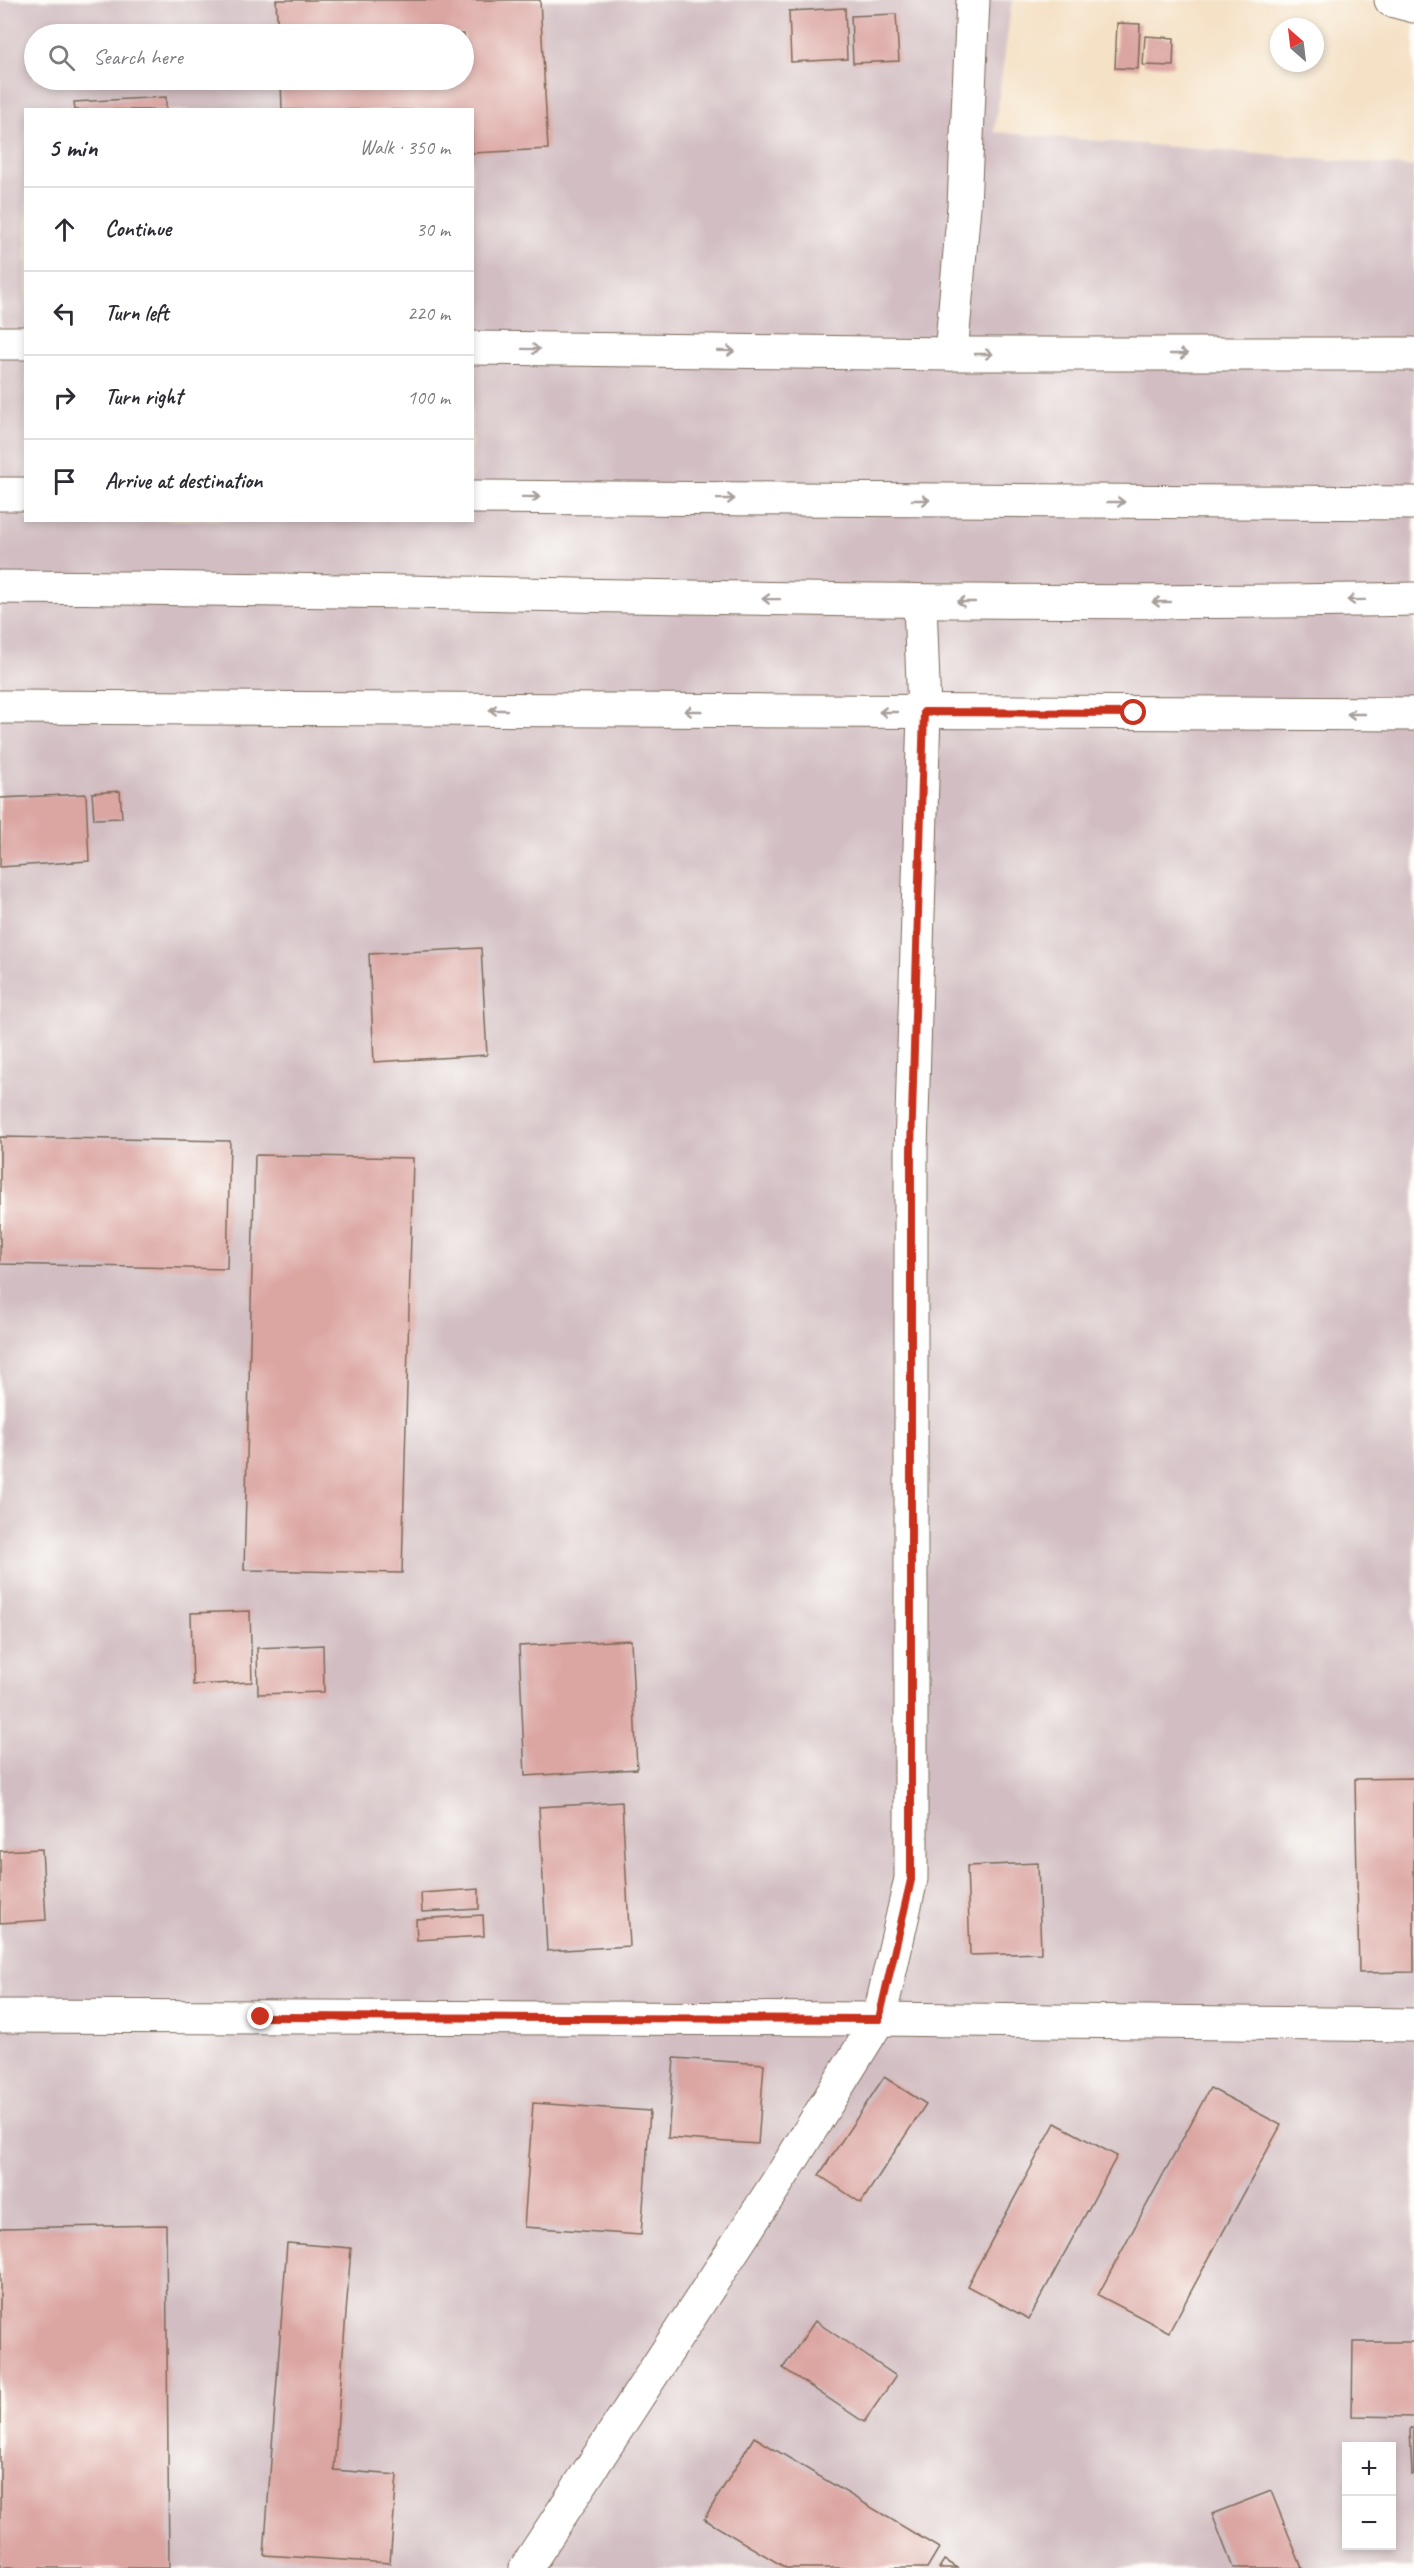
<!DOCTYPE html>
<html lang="en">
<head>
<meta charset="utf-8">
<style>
  :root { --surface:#fff; --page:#f7f7f7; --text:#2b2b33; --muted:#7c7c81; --line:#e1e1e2 }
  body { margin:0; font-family:Caveat,sans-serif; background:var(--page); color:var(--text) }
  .controls { position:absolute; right:18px; bottom:18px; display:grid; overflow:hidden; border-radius:0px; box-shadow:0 3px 9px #0003 }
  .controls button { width:54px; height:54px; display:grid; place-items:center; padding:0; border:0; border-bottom:2px solid var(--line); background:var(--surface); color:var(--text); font:30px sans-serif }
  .compass { position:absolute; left:1270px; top:18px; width:54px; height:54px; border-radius:50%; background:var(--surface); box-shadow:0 3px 9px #0003; rotate:332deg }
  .stop { position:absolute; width:18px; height:18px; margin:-14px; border:4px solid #c8321e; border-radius:50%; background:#fff }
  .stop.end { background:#c8321e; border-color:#fff; box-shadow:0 2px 6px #0008 }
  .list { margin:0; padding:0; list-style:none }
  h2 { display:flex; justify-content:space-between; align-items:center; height:78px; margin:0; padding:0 24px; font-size:26px }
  h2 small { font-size:20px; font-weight:400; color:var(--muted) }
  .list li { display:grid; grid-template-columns:39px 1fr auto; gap:18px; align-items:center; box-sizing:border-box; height:84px; padding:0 24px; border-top:2px solid var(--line) }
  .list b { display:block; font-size:22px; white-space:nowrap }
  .list em { font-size:20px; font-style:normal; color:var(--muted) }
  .icon { flex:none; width:33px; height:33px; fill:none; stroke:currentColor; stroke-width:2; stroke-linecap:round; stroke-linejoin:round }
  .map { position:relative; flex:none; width:1414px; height:2568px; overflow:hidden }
  .search { position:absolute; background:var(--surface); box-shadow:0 3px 9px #0003; left:24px; top:24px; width:450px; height:66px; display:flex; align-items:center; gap:15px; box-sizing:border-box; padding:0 21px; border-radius:33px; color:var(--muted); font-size:22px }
  .panel { position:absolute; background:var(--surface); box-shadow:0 3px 9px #0003; left:24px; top:108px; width:450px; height:414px; border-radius:0px }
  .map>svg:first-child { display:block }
  .industrial { fill:#d2bec2; fill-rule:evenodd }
  .building { fill:#dba5a2 }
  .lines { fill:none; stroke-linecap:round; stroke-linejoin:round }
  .minor-casing { stroke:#7c6a59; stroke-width:35 }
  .major-casing { stroke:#7c6a59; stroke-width:35 }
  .highway-casing { stroke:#7c6a59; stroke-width:35 }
  .minor { stroke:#fff; stroke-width:33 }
  .major { stroke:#fff; stroke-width:33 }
  .highway { stroke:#fff; stroke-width:33 }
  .oneway { stroke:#a79f9a }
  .route { stroke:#c8321e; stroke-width:8 }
</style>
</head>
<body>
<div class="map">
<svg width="1414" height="2568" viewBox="0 0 1414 2568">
  <rect width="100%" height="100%" fill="#fdfcf7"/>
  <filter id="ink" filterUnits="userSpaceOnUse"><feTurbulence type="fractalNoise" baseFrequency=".0167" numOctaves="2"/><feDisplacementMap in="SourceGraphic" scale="12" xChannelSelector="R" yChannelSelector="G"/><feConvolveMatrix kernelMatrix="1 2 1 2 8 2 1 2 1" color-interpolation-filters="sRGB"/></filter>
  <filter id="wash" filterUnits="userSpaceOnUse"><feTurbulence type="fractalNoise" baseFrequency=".008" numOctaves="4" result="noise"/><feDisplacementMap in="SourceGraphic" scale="24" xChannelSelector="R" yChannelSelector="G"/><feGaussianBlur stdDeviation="1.35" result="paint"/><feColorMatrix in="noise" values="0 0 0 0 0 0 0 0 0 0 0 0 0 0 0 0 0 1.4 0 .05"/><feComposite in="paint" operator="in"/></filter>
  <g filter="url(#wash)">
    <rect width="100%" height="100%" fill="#f5e1c6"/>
    <!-- industrial -->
    <path class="industrial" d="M0 0H1012L994 132 1414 167V2568H0ZM34 34H464V80H34ZM26 110H472V520H26ZM1346 2446H1392V2546H1346Z"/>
    <g id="blocks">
      <!-- building -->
      <g class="building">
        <path d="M276 0H540L548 149 472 153V110H282L281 80H464V34H278Z"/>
        <path d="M845 8 847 59 791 62 789 11Z"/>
        <path d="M896 14 899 61 853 63 851 16Z"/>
        <path d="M1117 23 1140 24 1138 69 1115 68Z"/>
        <path d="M1145 36 1174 38 1173 66 1143 65Z"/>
        <path d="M166 97V110H75L74 102Z"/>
        <path d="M120 791 122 818 94 819 92 793Z"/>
        <path d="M86 794 89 861 0 867V798Z"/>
        <path d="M481 948 487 1055 374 1062 369 954Z"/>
        <path d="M0 1137 230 1141 227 1269 0 1264Z"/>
        <path d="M255 1155 413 1158 402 1573 244 1570Z"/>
        <path d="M250 1611 252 1682 193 1685 191 1613Z"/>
        <path d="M631 1640 637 1769 525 1776 519 1646Z"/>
        <path d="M323 1645 324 1692 258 1694 257 1648Z"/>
        <path d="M1414 1778V1972L1359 1973 1355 1779Z"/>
        <path d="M622 1802 630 1946 547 1951 539 1807Z"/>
        <path d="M42 1849 46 1920 0 1923V1851Z"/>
        <path d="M1038 1863 1041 1953 970 1955 967 1866Z"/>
        <path d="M479 1889V1909L422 1912 421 1893Z"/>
        <path d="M483 1915 484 1936 417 1940 416 1919Z"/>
        <path d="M674 2058 764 2064 758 2144 668 2138Z"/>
        <path d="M884 2077 926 2104 861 2203 819 2175Z"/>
        <path d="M1210 2088 1281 2125 1169 2332 1098 2295Z"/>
        <path d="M533 2103 650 2111 641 2235 524 2227Z"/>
        <path d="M1055 2123 1117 2156 1029 2319 967 2286Z"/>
        <path d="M166 2225 169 2568H0V2228Z"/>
        <path d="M287 2243 351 2248 334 2470 397 2475 390 2563 264 2555Z"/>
        <path d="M815 2321 896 2376 864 2422 783 2368Z"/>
        <path d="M1353 2342H1414V2417L1352 2416Z"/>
        <path d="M1410 2428H1414V2474L1412 2475Z"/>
        <path d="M754 2437 939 2548 927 2568H786L704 2519Z"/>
        <path d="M1271 2491 1302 2568H1233L1212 2514Z"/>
        <path d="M944 2560 957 2568H939Z"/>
      </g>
    </g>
  </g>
  <g filter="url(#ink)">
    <use href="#blocks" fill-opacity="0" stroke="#7c6a59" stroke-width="1.5"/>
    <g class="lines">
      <defs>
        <g id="minor">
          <path d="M1391 0 1414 6"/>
          <path d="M951 354 964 206 973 0"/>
          <path d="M0 2016 879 2019 1414 2025"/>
          <path d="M526 2568 786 2169 879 2019 911 1879V1150L924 712 920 602"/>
        </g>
        <g id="major">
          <path d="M0 343H26"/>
          <path d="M472 348 951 354H1414"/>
          <path d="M0 707 1414 714"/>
        </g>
        <g id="highway">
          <path d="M0 494H26"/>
          <path d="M472 497 1414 503"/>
          <path d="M0 587C471 589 943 609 1414 599"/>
        </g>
      </defs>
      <!-- minor casing -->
      <use href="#minor" class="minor-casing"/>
      <!-- major casing -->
      <use href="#major" class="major-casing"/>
      <!-- highway casing -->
      <use href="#highway" class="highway-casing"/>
      <!-- minor -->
      <use href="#minor" class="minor"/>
      <!-- major -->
      <use href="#major" class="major"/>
      <!-- highway -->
      <use href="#highway" class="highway"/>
    </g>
    <!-- one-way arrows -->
    <defs><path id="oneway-shaft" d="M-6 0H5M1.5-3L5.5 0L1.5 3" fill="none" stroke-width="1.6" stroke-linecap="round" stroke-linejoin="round" transform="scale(1.5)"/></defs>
    <g class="oneway">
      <use href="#oneway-shaft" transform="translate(531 349) rotate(1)"/>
      <use href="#oneway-shaft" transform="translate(726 351) rotate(1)"/>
      <use href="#oneway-shaft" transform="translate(984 354)"/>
      <use href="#oneway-shaft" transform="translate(1179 354)"/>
      <use href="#oneway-shaft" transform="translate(531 497)"/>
      <use href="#oneway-shaft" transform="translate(726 499)"/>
      <use href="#oneway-shaft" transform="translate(921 500)"/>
      <use href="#oneway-shaft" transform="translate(1116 502)"/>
      <use href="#oneway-shaft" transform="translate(771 599) rotate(-179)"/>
      <use href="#oneway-shaft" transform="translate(1356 600) rotate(179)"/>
      <use href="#oneway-shaft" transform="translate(966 602) rotate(180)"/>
      <use href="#oneway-shaft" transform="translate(1161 602) rotate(180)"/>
      <use href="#oneway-shaft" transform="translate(498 710) rotate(-180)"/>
      <use href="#oneway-shaft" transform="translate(693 711) rotate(-180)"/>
      <use href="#oneway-shaft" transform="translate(888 712) rotate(-180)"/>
      <use href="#oneway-shaft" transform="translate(1356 714) rotate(-180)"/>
    </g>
  </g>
  <g class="lines" filter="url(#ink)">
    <!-- route -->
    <path class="route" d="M261 2017 879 2019 911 1880V1150L924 712 1134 713"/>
  </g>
</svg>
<div class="controls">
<button>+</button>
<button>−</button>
</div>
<svg class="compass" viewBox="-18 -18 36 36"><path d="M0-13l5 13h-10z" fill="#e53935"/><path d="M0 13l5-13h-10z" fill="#7c7c81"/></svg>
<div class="stop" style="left:1134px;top:713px"></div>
<div class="stop end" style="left:261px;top:2017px"></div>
<div class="search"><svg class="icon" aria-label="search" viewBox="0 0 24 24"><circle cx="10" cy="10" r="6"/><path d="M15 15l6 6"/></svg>Search here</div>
<section class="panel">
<h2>5 min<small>Walk · 350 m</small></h2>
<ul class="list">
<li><svg class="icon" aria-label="ahead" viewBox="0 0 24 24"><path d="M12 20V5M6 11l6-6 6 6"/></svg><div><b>Continue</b></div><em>30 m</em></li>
<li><svg class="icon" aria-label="left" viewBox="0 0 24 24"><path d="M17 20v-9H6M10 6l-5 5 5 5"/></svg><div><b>Turn left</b></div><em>220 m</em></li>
<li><svg class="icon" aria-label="right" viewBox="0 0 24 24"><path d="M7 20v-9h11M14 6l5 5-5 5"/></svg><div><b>Turn right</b></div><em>100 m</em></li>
<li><svg class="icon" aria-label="arrive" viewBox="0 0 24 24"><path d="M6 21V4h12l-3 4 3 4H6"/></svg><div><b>Arrive at destination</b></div></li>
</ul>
</section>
</div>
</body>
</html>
